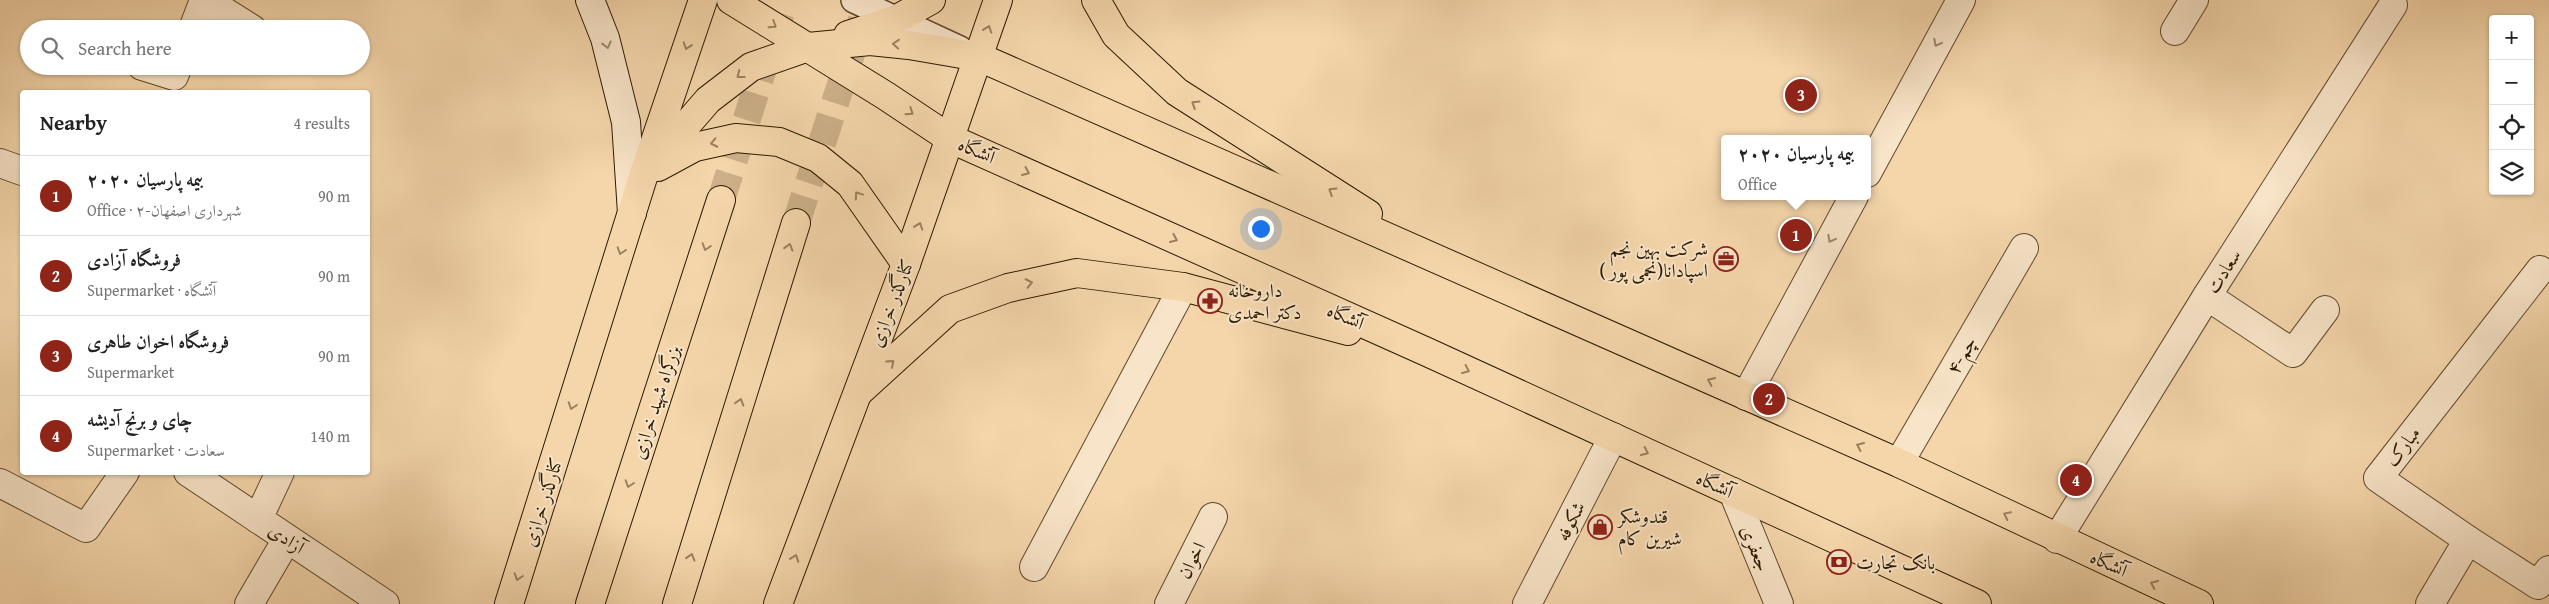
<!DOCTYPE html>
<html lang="en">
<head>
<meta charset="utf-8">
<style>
  :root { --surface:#fff; --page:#f6f6f6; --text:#222; --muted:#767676; --line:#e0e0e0; --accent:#8f2418 }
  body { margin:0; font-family:"Gentium Book Plus",Amiri,serif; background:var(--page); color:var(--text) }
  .controls { position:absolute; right:15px; top:15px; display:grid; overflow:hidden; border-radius:5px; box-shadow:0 1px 4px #0004 }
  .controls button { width:45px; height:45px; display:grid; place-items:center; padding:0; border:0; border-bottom:1px solid var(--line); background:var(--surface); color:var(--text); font:25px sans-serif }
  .you { position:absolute; left:1260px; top:228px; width:18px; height:18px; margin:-12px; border:4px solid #fff; border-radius:50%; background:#1a73e8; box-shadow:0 0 0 8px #1a73e833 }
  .badge { display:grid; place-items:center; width:32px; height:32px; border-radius:50%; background:var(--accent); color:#fff; font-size:16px; font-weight:700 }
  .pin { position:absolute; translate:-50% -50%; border:2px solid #fff; box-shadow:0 1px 5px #0006 }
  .popup { position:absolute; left:1721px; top:135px; width:150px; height:65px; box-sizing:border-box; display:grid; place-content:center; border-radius:5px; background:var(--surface); filter:drop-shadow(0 1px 4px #0005); font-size:16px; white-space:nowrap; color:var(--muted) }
  .popup b { font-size:19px; color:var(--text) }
  .popup::after { content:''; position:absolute; left:50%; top:100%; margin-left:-10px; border:10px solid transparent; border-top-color:var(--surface) }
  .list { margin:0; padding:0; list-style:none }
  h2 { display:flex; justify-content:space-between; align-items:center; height:65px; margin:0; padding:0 20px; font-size:21px }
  h2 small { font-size:16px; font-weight:400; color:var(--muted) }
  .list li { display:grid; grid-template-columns:32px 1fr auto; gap:15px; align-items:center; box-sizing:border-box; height:80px; padding:0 20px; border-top:1px solid var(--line) }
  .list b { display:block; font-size:19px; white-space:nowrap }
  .list p { margin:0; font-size:16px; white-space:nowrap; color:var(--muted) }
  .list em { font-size:16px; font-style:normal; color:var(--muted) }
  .icon { flex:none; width:28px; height:28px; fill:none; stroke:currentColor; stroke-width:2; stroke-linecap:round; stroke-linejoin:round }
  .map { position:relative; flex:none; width:2549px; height:604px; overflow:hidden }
  .search { position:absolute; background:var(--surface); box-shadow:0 1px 4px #0004; left:20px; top:20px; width:350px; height:55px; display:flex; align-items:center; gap:12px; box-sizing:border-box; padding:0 18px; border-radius:28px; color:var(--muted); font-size:19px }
  .panel { position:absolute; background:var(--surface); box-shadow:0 1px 4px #0004; left:20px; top:90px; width:350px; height:385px; border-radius:5px }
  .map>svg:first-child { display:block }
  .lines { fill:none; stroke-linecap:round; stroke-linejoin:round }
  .highway-tunnel { stroke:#cdb089; stroke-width:28; stroke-dasharray:28 14; stroke-linecap:butt }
  .lane-casing { stroke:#5e492c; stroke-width:28 }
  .street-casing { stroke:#5e492c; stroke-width:30 }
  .secondary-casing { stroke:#2b1a01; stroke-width:30 }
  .primary-casing { stroke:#2b1a01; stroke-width:30 }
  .highway-casing { stroke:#2b1a01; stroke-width:30 }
  .lane { stroke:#f8e4c8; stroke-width:25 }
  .street { stroke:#f8e4c8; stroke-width:28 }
  .secondary { stroke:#f8e4c8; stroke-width:28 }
  .primary { stroke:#f5d6ab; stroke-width:28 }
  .highway { stroke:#f5d6ab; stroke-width:28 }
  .oneway { stroke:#9a815e }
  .oneway2 { stroke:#9c896e }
  .labels { text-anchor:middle; stroke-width:4; stroke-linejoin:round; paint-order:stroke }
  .street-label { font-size:19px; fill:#2b1a01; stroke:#f8e4c8 }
  .poi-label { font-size:19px; fill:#2b1a01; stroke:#f8e4c8; text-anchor:start }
</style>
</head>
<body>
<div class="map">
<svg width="2549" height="604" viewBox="0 0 2549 604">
  <rect width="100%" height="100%" fill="#f5d6ab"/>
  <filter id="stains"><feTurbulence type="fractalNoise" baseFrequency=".004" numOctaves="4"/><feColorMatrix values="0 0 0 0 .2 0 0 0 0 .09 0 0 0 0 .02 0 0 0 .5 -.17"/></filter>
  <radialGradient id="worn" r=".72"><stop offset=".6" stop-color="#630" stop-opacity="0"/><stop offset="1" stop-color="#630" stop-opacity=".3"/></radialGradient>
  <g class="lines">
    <!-- highway-tunnel -->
    <g class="highway-tunnel">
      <path d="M721 200 785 0"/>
      <path d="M796 223 862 20"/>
    </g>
    <defs>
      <path id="lane" d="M854 0 960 49"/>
      <g id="street">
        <path d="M206 0 252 29"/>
        <path d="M193 29 204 0"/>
        <path d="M2175 31 2194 0"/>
        <path d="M142 66 174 76 178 66"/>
        <path d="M0 163 22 171"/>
        <path d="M1867 173 1961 0"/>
        <path d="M2207 296 2293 353 2325 310"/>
        <path d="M1746 396 1854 196"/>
        <path d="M1899 463 2024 248"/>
        <path d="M188 472 385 604"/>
        <path d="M0 483 86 528 125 472"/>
        <path d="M1733 492 1779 604"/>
        <path d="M258 519 280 472"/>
        <path d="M2057 539 2207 296 2393 5"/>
        <path d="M2468 540 2538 585 2549 570"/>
        <path d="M1034 567 1183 287"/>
        <path d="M249 604 287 539"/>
        <path d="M1169 604 1213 517"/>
        <path d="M1527 604 1613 437"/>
        <path d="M2430 604 2468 540 2378 478 2540 270"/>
      </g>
      <path id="secondary" d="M590 0 605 38 626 122 632 213"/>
      <g id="primary">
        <path d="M731 0 886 96 949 138 1427 352 1977 604"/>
        <path d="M1096 0 1116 35 1177 92 1368 214"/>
        <path d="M848 35 897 19 931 0"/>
        <path d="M658 167 695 147 736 138 779 142 818 158 850 184 906 264"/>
        <path d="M644 174 708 100 751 67 808 47 870 41 909 45 979 57 1899 463 2199 604"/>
        <path d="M860 391 950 309 1008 288 1077 273 1183 287 1348 331"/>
        <path d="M509 604 644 174 703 0"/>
        <path d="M778 604 906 264 998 0"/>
      </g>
      <g id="highway">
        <path d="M590 604 721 200"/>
        <path d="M677 604 796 223"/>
      </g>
    </defs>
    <!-- lane casing -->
    <use href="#lane" class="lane-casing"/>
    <!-- street casing -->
    <use href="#street" class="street-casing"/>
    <!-- secondary casing -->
    <use href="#secondary" class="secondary-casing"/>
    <!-- primary casing -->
    <use href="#primary" class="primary-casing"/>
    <!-- highway casing -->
    <use href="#highway" class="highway-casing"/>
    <!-- lane -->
    <use href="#lane" class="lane"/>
    <!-- street -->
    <use href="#street" class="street"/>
    <!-- secondary -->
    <use href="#secondary" class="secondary"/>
    <!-- primary -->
    <use href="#primary" class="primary"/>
    <!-- highway -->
    <use href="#highway" class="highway"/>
  </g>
  <!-- one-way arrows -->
  <defs><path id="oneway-chevron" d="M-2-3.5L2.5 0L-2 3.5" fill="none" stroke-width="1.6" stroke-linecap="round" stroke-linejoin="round" transform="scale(1.25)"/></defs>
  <g class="oneway">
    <use href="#oneway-chevron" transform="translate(773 25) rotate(33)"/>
    <use href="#oneway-chevron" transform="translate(988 29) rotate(-71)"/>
    <use href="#oneway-chevron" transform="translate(896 44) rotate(-175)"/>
    <use href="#oneway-chevron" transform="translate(687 46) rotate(109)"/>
    <use href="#oneway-chevron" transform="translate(740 75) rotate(143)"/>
    <use href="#oneway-chevron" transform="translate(1195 104) rotate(-148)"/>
    <use href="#oneway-chevron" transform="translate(910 112) rotate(34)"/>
    <use href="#oneway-chevron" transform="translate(714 143) rotate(168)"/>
    <use href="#oneway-chevron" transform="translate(1026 172) rotate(24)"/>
    <use href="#oneway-chevron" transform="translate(1332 191) rotate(-148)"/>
    <use href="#oneway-chevron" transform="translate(858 195) rotate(-124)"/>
    <use href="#oneway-chevron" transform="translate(919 226) rotate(-71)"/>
    <use href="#oneway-chevron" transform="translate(1174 239) rotate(24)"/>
    <use href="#oneway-chevron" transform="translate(706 247) rotate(108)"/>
    <use href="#oneway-chevron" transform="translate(789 247) rotate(-73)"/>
    <use href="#oneway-chevron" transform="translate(621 251) rotate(108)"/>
    <use href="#oneway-chevron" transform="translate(1029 283) rotate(-12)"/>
    <use href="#oneway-chevron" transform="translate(891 363) rotate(-42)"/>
    <use href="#oneway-chevron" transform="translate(1466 370) rotate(25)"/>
    <use href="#oneway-chevron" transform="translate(1711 381) rotate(-156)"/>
    <use href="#oneway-chevron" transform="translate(740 402) rotate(-73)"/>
    <use href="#oneway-chevron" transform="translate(572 406) rotate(108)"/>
    <use href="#oneway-chevron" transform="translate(1860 446) rotate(-156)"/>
    <use href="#oneway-chevron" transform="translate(1645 452) rotate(25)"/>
    <use href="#oneway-chevron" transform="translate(629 484) rotate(108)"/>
    <use href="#oneway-chevron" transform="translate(2007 515) rotate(-154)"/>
    <use href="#oneway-chevron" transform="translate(691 557) rotate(-73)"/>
    <use href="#oneway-chevron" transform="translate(795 558) rotate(-70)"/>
    <use href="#oneway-chevron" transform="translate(518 577) rotate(108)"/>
    <use href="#oneway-chevron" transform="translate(2154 584) rotate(-155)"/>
  </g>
  <g class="oneway2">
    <use href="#oneway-chevron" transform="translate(1937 43) rotate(118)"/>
    <use href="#oneway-chevron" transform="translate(607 45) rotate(76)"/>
    <use href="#oneway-chevron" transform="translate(1831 239) rotate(118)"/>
  </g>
  <!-- icons -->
  <defs>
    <symbol id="office-ring" viewBox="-11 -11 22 22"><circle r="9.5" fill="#f8e4c8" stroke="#8f2418" stroke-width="1.5"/><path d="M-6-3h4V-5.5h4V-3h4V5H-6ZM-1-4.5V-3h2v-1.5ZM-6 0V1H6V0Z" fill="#8f2418"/></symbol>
    <symbol id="pharmacy-ring" viewBox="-11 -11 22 22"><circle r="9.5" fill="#f8e4c8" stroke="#8f2418" stroke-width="1.5"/><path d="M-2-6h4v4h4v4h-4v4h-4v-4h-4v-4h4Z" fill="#8f2418"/></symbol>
    <symbol id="shop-ring" viewBox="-11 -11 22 22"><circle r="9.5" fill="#f8e4c8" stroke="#8f2418" stroke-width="1.5"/><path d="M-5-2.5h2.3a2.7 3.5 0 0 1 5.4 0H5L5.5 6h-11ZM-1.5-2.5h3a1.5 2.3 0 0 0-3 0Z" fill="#8f2418"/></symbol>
    <symbol id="bank-ring" viewBox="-11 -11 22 22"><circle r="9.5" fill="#f8e4c8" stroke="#8f2418" stroke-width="1.5"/><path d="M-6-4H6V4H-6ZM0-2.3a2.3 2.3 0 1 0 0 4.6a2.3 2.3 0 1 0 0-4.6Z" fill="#8f2418"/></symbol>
  </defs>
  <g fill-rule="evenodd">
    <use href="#office-ring" x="1712" y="245" width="28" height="28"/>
    <use href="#pharmacy-ring" x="1196" y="287" width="28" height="28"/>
    <use href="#shop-ring" x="1586" y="513" width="28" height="28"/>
    <use href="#bank-ring" x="1825" y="548" width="28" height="28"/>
  </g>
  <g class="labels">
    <!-- street labels -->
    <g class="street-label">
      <text transform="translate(977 150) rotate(24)" y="7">آتشگاه</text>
      <text transform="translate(2223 271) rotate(-58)" y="7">سعادت</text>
      <text transform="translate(891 303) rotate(-69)" y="7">کنارگذر خرازی</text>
      <text transform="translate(1346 316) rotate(24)" y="7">آتشگاه</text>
      <text transform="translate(1961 355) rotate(-60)" y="7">۴-چم</text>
      <text transform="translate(655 402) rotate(-72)" y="7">بزرگراه شهید خرازی</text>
      <text transform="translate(2402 446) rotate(-52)" y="7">مبارک</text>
      <text transform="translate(1715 484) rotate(25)" y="7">آتشگاه</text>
      <text transform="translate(542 502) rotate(-72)" y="7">کنارگذر خرازی</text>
      <text transform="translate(1570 521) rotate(-63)" y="7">شکوفه</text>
      <text transform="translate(287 538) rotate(34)" y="7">آزادی</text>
      <text transform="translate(1756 548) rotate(68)" y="7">جعفری</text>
      <text transform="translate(1191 560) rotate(-63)" y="7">اخوان</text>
      <text transform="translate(2109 563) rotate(25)" y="7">آتشگاه</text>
    </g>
    <!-- poi labels -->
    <g class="poi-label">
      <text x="1708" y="255" text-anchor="end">شرکت بهین نجم<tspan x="1708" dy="22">اسپادانا(نجمی پور )</tspan></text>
      <text x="1228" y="297">داروخانه<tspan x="1228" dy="22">دکتر احمدی</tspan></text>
      <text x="1618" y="523">قندوشکر<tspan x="1618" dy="22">شیرین کام</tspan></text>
      <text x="1856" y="569">بانک تجارت</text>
    </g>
  </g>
  <rect width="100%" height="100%" filter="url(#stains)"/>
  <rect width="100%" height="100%" fill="url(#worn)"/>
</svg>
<div class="controls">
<button>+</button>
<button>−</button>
<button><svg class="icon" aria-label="locate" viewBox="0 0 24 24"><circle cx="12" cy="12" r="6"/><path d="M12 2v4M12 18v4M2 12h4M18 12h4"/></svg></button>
<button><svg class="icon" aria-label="layers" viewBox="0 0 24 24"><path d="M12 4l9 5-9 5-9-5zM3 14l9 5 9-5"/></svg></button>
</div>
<div class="you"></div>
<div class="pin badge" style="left:1796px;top:235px">1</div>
<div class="popup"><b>بیمه پارسیان ۲۰۲۰</b>Office</div>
<div class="pin badge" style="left:1769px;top:399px">2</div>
<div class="pin badge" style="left:1801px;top:95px">3</div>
<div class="pin badge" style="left:2076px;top:480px">4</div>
<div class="search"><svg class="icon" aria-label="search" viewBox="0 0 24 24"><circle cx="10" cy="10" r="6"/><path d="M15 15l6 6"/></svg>Search here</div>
<section class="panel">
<h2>Nearby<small>4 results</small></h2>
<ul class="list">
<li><span class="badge">1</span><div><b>بیمه پارسیان ۲۰۲۰</b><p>Office · ۲-شهرداری اصفهان</p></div><em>90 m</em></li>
<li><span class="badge">2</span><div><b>فروشگاه آزادی</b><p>Supermarket · آتشگاه</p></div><em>90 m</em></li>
<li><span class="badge">3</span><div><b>فروشگاه اخوان طاهری</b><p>Supermarket</p></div><em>90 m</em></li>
<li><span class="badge">4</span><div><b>چای و برنج آدیشه</b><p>Supermarket · سعادت</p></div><em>140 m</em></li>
</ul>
</section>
</div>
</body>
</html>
